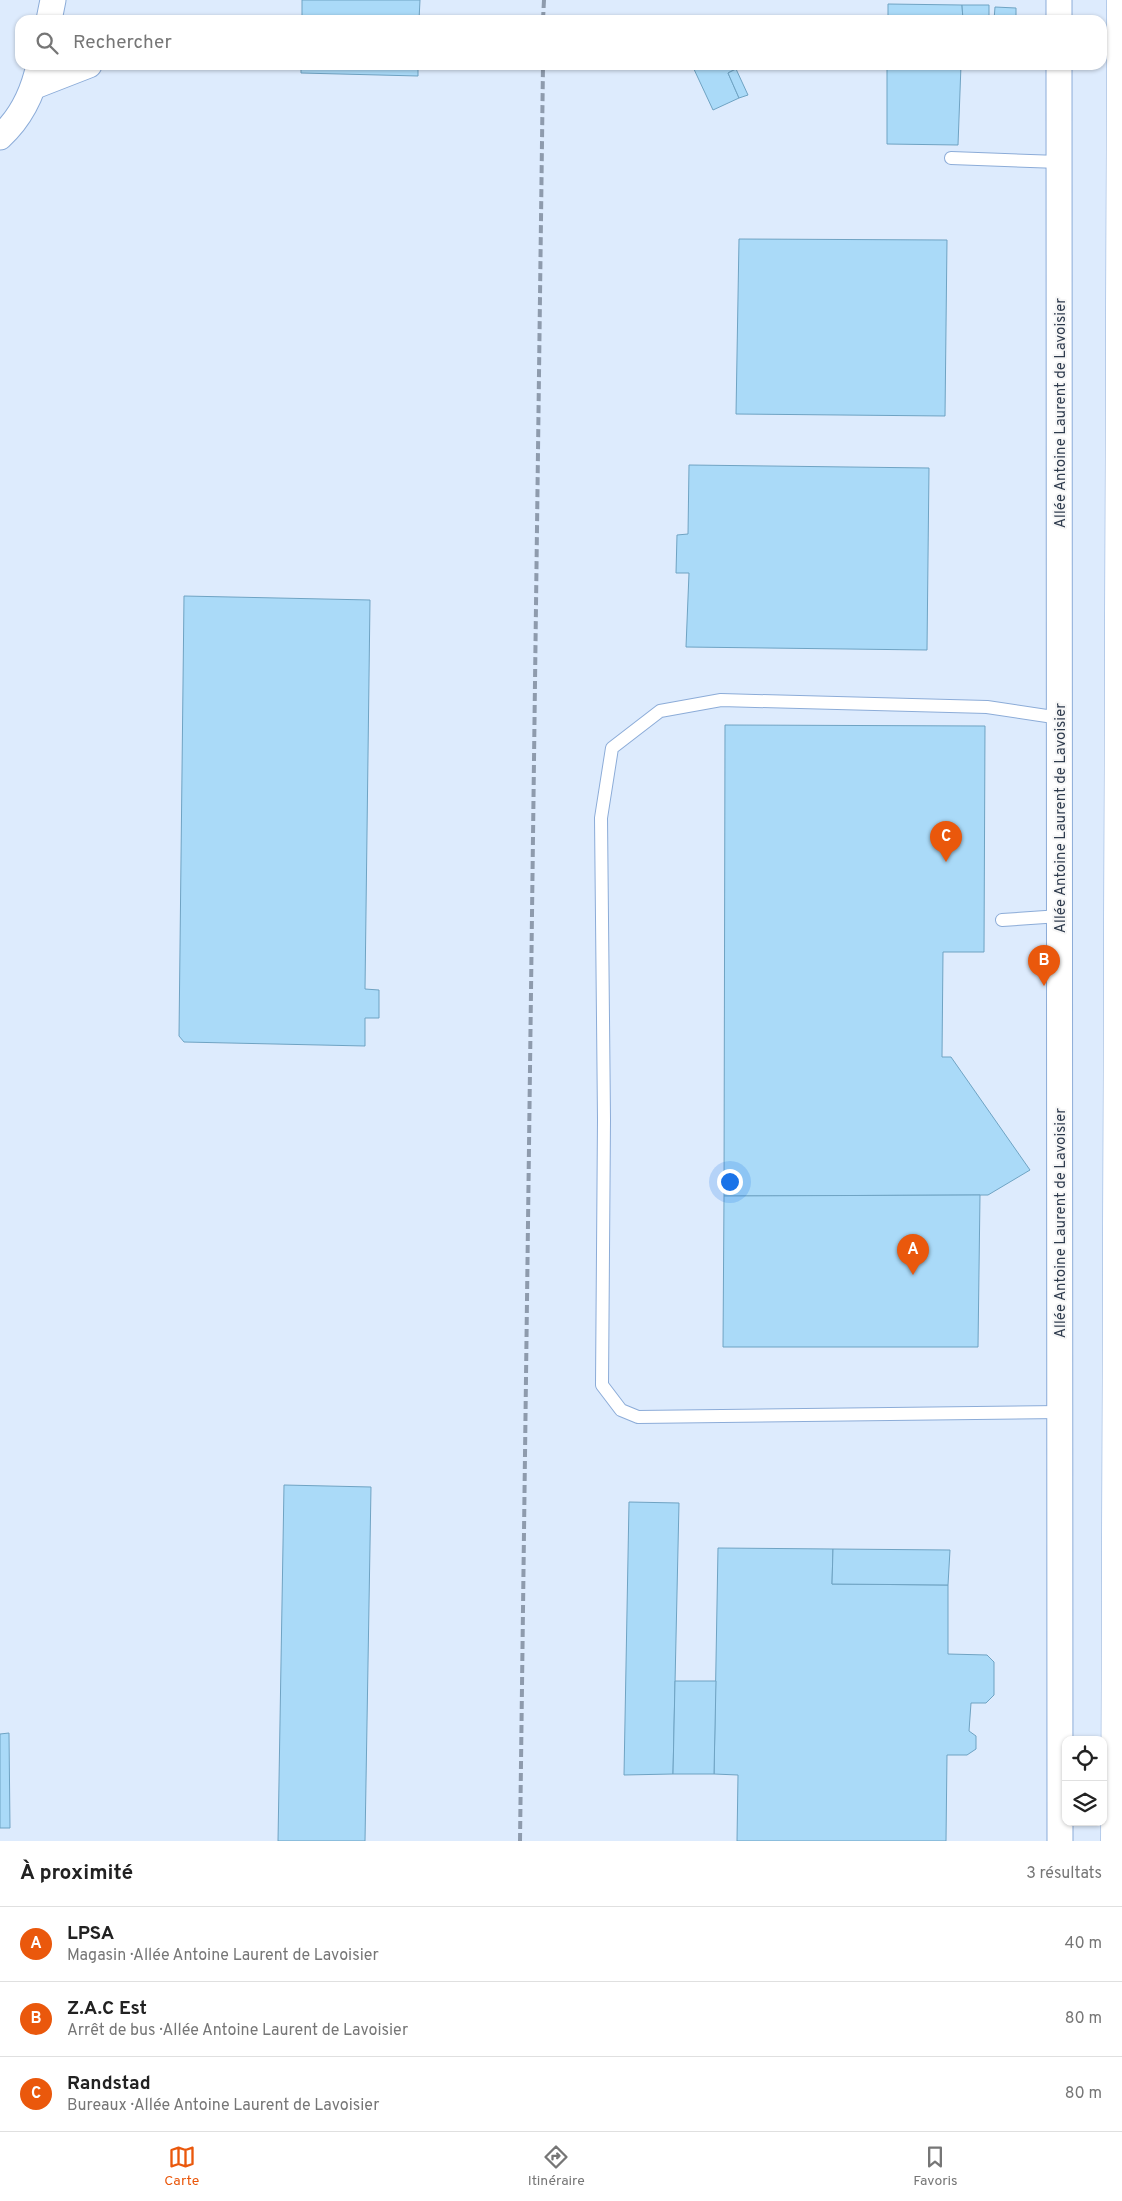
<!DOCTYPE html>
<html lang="fr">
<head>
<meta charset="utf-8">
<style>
  :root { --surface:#fff; --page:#f2f2f2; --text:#222; --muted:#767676; --line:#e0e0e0; --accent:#ea580c }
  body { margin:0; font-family:Overpass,sans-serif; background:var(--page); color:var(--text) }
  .controls { position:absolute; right:15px; bottom:15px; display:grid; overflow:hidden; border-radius:10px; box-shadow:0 1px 4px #0004 }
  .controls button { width:45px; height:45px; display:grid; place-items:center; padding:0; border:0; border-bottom:1px solid var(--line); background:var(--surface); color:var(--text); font:25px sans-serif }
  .you { position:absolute; left:729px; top:1181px; width:18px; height:18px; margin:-12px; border:4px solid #fff; border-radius:50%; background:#1a73e8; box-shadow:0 0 0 8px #1a73e833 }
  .badge { display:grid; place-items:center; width:32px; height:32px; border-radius:50%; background:var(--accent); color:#fff; font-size:16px; font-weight:700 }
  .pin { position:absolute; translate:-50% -41px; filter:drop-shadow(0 1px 2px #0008) }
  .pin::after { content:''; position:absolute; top:26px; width:18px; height:15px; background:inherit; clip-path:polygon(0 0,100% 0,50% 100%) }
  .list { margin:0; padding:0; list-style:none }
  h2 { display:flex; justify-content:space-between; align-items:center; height:65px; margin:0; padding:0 20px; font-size:21px }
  h2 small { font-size:16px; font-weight:400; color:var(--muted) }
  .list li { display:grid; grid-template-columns:32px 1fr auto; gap:15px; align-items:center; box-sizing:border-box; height:75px; padding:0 20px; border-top:1px solid var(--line) }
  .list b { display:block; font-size:19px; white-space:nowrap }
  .list p { margin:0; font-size:16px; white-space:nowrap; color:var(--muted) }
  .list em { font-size:16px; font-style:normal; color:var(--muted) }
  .icon { flex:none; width:28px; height:28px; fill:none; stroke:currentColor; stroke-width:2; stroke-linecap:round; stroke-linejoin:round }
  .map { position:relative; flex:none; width:1122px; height:1841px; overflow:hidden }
  .search { position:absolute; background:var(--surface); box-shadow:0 1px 4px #0004; left:15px; right:15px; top:15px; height:55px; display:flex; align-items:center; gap:12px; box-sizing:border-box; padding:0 18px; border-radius:15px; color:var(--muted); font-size:19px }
  .sheet { height:290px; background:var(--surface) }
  nav { display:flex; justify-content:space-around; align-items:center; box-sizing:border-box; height:70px; border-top:1px solid var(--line); background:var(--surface); font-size:14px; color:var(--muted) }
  nav a { display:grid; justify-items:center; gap:2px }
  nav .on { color:var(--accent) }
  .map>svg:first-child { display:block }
  .building { fill:#aadaf8; stroke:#6fa3c3 }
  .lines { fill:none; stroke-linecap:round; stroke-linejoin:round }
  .lane-casing { stroke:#8cacd8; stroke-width:14 }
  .street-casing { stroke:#8cacd8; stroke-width:27 }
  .primary-casing { stroke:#8cacd8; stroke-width:29 }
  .lane { stroke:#fff; stroke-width:12 }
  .street { stroke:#fff; stroke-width:25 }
  .primary { stroke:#fff; stroke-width:28 }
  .rail { stroke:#8e9bad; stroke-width:4; stroke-dasharray:8 4; stroke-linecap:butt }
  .labels { text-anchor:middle; stroke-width:4; stroke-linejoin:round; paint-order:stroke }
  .street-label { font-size:15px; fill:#2e3b4d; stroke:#f6f6f6 }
</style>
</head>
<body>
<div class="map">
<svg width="1122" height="1841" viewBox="0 0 1122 1841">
  <rect width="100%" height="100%" fill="#ddebfd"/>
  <!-- building -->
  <g class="building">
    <path d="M302 0H420L419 20H302Z"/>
    <path d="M888 4 962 5 963 20H888Z"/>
    <path d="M962 5H989V20H963Z"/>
    <path d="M995 7 1016 8V20H994Z"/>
    <path d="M301 65H418V76L301 73Z"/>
    <path d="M692 65H743L728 73 739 98 713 110Z"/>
    <path d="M887 65H961L958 145 887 144Z"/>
    <path d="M736 69 748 95 739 98 728 73Z"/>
    <path d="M739 239 947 240 945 416 736 414Z"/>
    <path d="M689 465 929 468 927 650 686 647 689 573H676L677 535 688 534Z"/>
    <path d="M184 596 370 600 365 989 379 990V1018H365V1046L184 1042 179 1036Z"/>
    <path d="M725 725 985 726 984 952H943L942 1057H951L1030 1170 988 1195 724 1196Z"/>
    <path d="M980 1195 978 1347H723L724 1196Z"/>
    <path d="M284 1485 371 1487 365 1841H278Z"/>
    <path d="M629 1502 679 1503 673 1774 624 1775Z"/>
    <path d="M718 1548 833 1549 832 1584 948 1585V1654L987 1655 994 1662V1695L986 1703H971L969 1731 976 1736V1749L967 1755H947L946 1841H737L738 1775 714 1774Z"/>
    <path d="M833 1549 950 1550 948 1585 832 1584Z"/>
    <path d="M675 1681H716L714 1774H673Z"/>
    <path d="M9 1733 10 1828H0V1734Z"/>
  </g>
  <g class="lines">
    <defs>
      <g id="lane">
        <path d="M951 158 1059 162"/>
        <path d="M1060 718 987 707 721 700 660 711 612 748 601 818 604 1119 602 1385 621 1410 638 1417 1060 1412"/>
        <path d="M1002 920 1060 916"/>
      </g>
      <g id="street">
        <path d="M1059 0V20"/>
        <path d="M49 20 53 0"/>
        <path d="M1059 65 1060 1841"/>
        <path d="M35 86 89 65"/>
        <path d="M0 137C22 117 33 93 39 65"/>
      </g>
      <path id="primary" d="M1115 1841 1121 0"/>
    </defs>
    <!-- lane casing -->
    <use href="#lane" class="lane-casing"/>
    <!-- street casing -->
    <use href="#street" class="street-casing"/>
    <!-- primary casing -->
    <use href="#primary" class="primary-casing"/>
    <!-- lane -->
    <use href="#lane" class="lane"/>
    <!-- street -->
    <use href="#street" class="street"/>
    <!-- primary -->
    <use href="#primary" class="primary"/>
    <!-- rail -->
    <g class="rail">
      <path d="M543 20 544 0"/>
      <path d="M520 1841 543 65"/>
    </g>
  </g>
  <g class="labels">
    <!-- street labels -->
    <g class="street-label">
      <text transform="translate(1060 413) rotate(-90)" y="5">Allée Antoine Laurent de Lavoisier</text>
      <text transform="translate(1060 818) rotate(-90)" y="5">Allée Antoine Laurent de Lavoisier</text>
      <text transform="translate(1060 1223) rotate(-90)" y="5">Allée Antoine Laurent de Lavoisier</text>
    </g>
  </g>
</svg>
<div class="controls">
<button><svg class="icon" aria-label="locate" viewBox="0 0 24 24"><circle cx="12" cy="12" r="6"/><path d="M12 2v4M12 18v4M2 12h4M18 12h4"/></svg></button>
<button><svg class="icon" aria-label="layers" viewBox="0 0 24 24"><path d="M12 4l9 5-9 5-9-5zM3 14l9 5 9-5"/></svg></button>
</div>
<div class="you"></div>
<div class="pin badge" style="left:913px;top:1275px">A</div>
<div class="pin badge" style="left:1044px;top:986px">B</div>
<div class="pin badge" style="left:946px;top:862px">C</div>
<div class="search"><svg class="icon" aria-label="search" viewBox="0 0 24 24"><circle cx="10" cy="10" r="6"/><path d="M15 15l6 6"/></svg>Rechercher</div>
</div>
<section class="sheet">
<h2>À proximité<small>3 résultats</small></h2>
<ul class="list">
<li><span class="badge">A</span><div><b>LPSA</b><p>Magasin · Allée Antoine Laurent de Lavoisier</p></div><em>40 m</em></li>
<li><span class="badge">B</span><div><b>Z.A.C Est</b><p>Arrêt de bus · Allée Antoine Laurent de Lavoisier</p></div><em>80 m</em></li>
<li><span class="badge">C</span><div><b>Randstad</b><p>Bureaux · Allée Antoine Laurent de Lavoisier</p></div><em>80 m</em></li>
</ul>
</section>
<nav>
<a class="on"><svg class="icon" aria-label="map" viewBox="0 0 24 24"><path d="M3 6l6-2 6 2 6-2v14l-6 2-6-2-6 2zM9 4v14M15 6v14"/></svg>Carte</a>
<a><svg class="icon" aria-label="directions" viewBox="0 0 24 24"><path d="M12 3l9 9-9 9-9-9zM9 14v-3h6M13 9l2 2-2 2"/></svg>Itinéraire</a>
<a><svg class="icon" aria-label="saved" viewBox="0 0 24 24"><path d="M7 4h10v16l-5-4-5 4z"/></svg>Favoris</a>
</nav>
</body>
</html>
